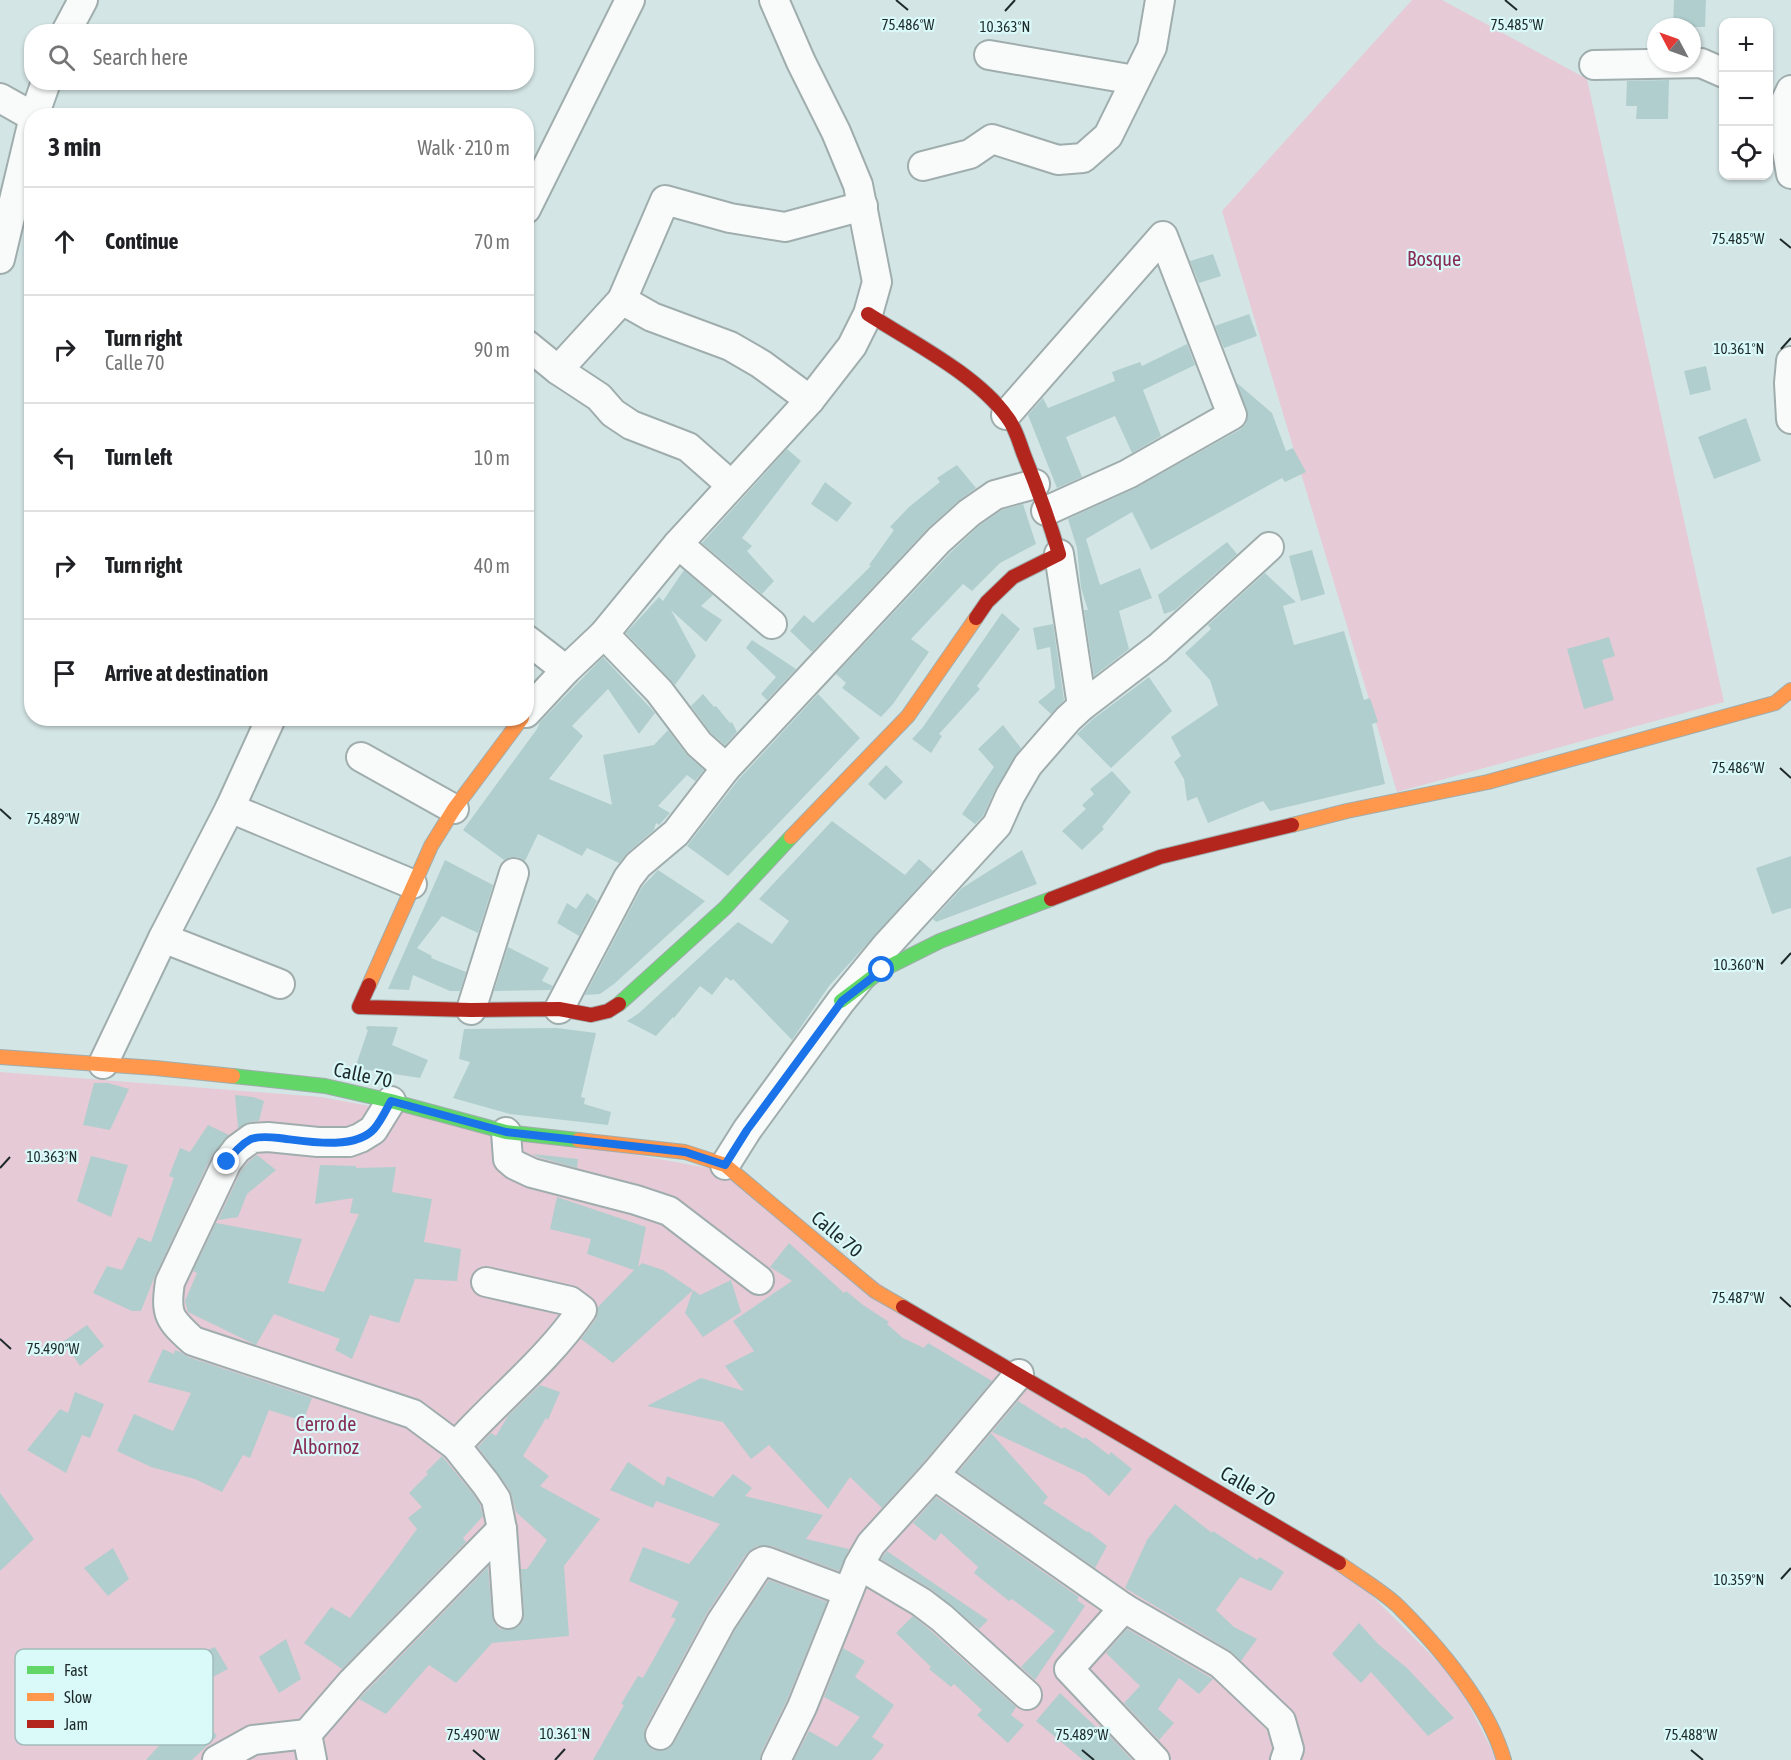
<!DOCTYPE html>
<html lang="en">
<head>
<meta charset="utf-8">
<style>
  :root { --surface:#fff; --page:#f2f2f2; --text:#202124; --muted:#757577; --line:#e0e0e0 }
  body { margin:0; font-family:"Asap Condensed",sans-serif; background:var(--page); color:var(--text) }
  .controls { position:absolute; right:18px; top:18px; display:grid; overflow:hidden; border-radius:12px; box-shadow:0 2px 4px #0004 }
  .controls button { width:54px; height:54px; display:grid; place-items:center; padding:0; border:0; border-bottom:2px solid var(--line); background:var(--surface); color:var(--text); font:30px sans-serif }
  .compass { position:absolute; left:1647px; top:18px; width:54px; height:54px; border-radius:50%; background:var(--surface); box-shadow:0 2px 4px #0004; rotate:311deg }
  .stop { position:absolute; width:18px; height:18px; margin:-14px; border:4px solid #1a73e8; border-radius:50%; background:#fff }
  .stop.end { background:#1a73e8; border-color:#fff; box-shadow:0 2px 6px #0008 }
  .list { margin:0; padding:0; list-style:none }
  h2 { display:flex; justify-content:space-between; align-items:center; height:78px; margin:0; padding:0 24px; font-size:26px }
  h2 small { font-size:20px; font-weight:400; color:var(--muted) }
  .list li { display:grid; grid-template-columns:39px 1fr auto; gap:18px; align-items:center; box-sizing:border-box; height:108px; padding:0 24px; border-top:2px solid var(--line) }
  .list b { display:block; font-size:22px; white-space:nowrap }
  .list p { margin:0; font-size:20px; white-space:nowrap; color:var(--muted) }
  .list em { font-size:20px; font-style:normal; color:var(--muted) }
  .icon { flex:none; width:33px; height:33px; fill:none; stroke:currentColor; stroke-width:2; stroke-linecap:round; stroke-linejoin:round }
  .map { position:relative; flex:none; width:1791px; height:1760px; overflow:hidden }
  .search { position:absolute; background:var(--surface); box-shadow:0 2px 4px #0004; left:24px; top:24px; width:510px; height:66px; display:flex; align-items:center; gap:15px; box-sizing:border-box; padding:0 21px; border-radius:24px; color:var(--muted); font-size:22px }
  .panel { position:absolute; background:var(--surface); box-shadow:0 2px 4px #0004; left:24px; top:108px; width:510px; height:618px; border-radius:24px }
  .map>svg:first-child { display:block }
  .green { fill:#e6cad6 }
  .building { fill:#b1cece }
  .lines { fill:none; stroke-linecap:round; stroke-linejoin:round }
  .street-casing { stroke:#a0adad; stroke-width:32 }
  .fast-casing { stroke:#a0adad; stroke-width:16 }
  .slow-casing { stroke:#a0adad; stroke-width:16 }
  .jam-casing { stroke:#a0adad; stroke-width:16 }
  .street { stroke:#f9fbfb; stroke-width:28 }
  .fast { stroke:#63d668; stroke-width:14 }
  .slow { stroke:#ff974d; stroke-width:14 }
  .jam { stroke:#b3261e; stroke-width:14 }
  .route { stroke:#1a73e8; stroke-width:8 }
  .ticks { fill:none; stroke:#1e2a2a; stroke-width:2 }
  .labels { text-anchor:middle; stroke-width:4.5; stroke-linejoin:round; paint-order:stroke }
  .park-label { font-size:20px; fill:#882b54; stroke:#d9faf9 }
  .street-label { font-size:20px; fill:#1e2a2a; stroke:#d9faf9 }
  .key { fill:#d9faf9; stroke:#a1bcbb; stroke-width:1.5 }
  .key-label { font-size:16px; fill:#1e2a2a }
  .ticks-label { font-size:15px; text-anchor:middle; fill:#1e2a2a; stroke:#d9faf9; stroke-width:4.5; stroke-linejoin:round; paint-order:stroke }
</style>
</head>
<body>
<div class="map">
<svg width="1791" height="1760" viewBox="0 0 1791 1760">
  <rect width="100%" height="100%" fill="#d4e5e5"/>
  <!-- green -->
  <g class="green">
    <path d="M1412 0H1442L1587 79 1724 702 1397 792 1222 211Z"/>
    <path d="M0 1072 321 1097 719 1170 1014 1378 1338 1562 1456 1680 1497 1760H0Z"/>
  </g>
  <!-- building -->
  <g class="building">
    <path d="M1674 0H1706L1705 27H1673Z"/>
    <path d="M1669 80 1668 119H1636L1637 106H1626L1627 81Z"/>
    <path d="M1213 254 1221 276 1199 283 1190 261Z"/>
    <path d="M1249 314 1257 336 1224 348 1215 326Z"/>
    <path d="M1187 344 1195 365 1143 390 1161 436 1132 453 1115 416 1066 437 1082 477 1057 488 1028 415 1043 398 1048 408 1115 381 1112 372 1140 362 1142 366Z"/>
    <path d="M1706 366 1711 390 1690 395 1684 371Z"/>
    <path d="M1237 383 1272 413 1286 451 1293 448 1306 472 1285 482 1282 478 1151 550 1132 512 1086 539 1100 585 1140 568 1152 598 1119 611 1129 649 1094 676 1084 610H1088L1081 588 1077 548 1068 519 1136 488 1241 429 1246 424 1248 416Z"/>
    <path d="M1746 418 1761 461 1714 479 1698 437Z"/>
    <path d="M787 449 801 461 742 538 752 546 747 551 774 581 762 594 702 543Z"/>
    <path d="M957 465 976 488 958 501 927 529 812 652 790 631 804 615 813 623 871 566 869 565 894 530 890 527 909 507 940 482 937 478Z"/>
    <path d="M825 482 852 503 837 522 811 504Z"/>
    <path d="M1023 504 1036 544 1000 563 972 591 963 584 911 639 929 652 893 704 881 717 842 688 846 683 836 674 951 552 979 526 1002 510Z"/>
    <path d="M1227 542 1237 554 1175 610 1164 614 1158 595Z"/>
    <path d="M1312 550 1325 594 1301 601 1289 556Z"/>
    <path d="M684 570 713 595 701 606 722 620 706 642 671 610 696 656 675 685 626 633 659 597 663 601Z"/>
    <path d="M1265 573 1296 602 1283 606 1294 645 1344 631 1364 700 1370 698 1378 722 1372 724 1385 784 1270 811 1263 801 1208 823 1197 797 1187 801 1184 779 1174 762 1181 756 1171 737 1218 705 1210 680 1185 653 1211 629 1208 625Z"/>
    <path d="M1002 613 1020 629 977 686 980 689 939 734 942 736 931 753 912 739 923 727Z"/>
    <path d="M1053 624 1064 700 1051 714 1038 702 1055 688 1050 647 1037 650 1033 628Z"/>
    <path d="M1609 637 1615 656 1602 660 1614 700 1584 709 1567 649Z"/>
    <path d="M752 640 796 669 767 700 761 694 776 677 746 648Z"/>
    <path d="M603 657 655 713 639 734 608 689 572 726 583 736 549 779 612 805 603 755 654 745 668 730 686 754 704 770 695 781 687 775 658 806 670 813 659 825 656 823 654 830 627 853 619 863 587 848 582 856 538 834 525 861 518 857H511L504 860 463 830 537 729 540 722Z"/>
    <path d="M1149 677 1172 711 1111 768 1077 734 1093 719Z"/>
    <path d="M703 694 714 707 716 706 730 723 732 722 737 732 725 745 711 733 691 706Z"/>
    <path d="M818 694 860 738 728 876 687 846 739 779Z"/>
    <path d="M1003 725 1021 748 996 788 983 816 975 824 962 814 994 767 978 749Z"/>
    <path d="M886 765 903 782 885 800 868 784Z"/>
    <path d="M1112 771 1131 792 1102 827 1104 829 1082 850 1062 831 1086 809 1082 805 1094 794 1090 789Z"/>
    <path d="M832 821 905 875 919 859 933 871 829 986 792 1040 733 979 731 981 726 977 712 995 700 986 674 1018 673 1017 656 1036 627 1021 639 1013 738 922 772 944 789 921 759 899Z"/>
    <path d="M1022 850 1037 884 936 922 933 919 962 888Z"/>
    <path d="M1791 856V908L1772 914 1756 868Z"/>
    <path d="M445 860 493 885 478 933 442 916 417 948 432 956 431 958 466 972 460 991H450L413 975 409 990 388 989Z"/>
    <path d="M658 870 705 901 614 984 600 994 585 995 642 887Z"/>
    <path d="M587 893 597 901 579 936 557 923 567 903 576 909Z"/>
    <path d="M508 947 549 968 542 981 553 986 550 990 494 991Z"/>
    <path d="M367 1026 398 1027 392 1045 428 1060 420 1078 355 1068 368 1030 366 1029Z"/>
    <path d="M557 1028 596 1033 581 1097 585 1098 584 1104 611 1112 608 1125 510 1114 453 1098 470 1062 459 1059 464 1029Z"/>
    <path d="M94 1083H108L129 1089 110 1130 83 1125Z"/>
    <path d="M235 1095 253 1097 264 1101 259 1121 250 1122 238 1128Z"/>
    <path d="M208 1125 229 1135 212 1155 154 1278 141 1311H132L93 1293 107 1266 122 1270 138 1237 151 1242 174 1178 169 1176 180 1148 190 1152Z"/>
    <path d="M533 1154 578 1159 577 1168 538 1157Z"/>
    <path d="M257 1155 276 1170 247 1194 238 1217 218 1220 241 1171 249 1161Z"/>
    <path d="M91 1156 128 1165 111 1217 77 1201Z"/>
    <path d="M320 1165 356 1166V1168L396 1167 392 1192 432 1199 424 1242 461 1249 457 1281 415 1279 399 1323 370 1315 352 1359 335 1350 340 1339 274 1314 256 1345 188 1312 185 1301 197 1273 193 1271 216 1223 302 1239 288 1283 324 1292 359 1214 350 1213 353 1198 315 1204Z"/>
    <path d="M557 1197 646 1227 638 1267 642 1263 663 1270 693 1290 613 1363 581 1339 596 1319 598 1312V1307L634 1270 587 1254 591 1239 550 1229Z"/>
    <path d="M789 1243 844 1293 846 1291 863 1305 889 1322 887 1324 903 1338 924 1348 928 1343 992 1381 922 1464 882 1508 850 1477 828 1509 769 1445 751 1459 723 1422 647 1406 701 1378 744 1391 725 1366 754 1351 733 1321 792 1281 770 1267Z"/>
    <path d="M731 1280 741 1312 703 1337 685 1313 693 1290 700 1295Z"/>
    <path d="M87 1325 104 1346 80 1366 64 1341Z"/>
    <path d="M163 1349 174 1354 175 1350 180 1352 188 1357 312 1398 303 1421 269 1410 250 1458 243 1455 222 1492 195 1479 151 1467 117 1451 134 1414 173 1431 191 1393 148 1382Z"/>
    <path d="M540 1385 560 1392 548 1420 546 1418 523 1456 549 1476 540 1486 600 1519 564 1566 569 1636 492 1643 456 1683 429 1665 386 1714 359 1699 488 1567 492 1615 494 1623 500 1629 509 1630 518 1627 523 1621 524 1613 521 1569H527L547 1540 516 1512 510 1490 478 1447 491 1433 496 1436 508 1416Z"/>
    <path d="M75 1392 104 1404 90 1438 82 1435 66 1473 27 1450 60 1409 68 1413Z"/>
    <path d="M1018 1401 1062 1429 1064 1427 1084 1439 1085 1437 1109 1455 1111 1452 1132 1469 1109 1496 1085 1475 992 1432Z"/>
    <path d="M991 1433 1048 1497 1043 1503 1087 1532 1088 1531 1107 1546 1095 1568 958 1472Z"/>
    <path d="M442 1456 473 1494 480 1505 483 1516 463 1538 466 1542 342 1669 304 1643 331 1607 350 1618 390 1566 417 1529 408 1518 422 1507 409 1493 428 1474 426 1472Z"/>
    <path d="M628 1462 664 1486 667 1476 713 1497 733 1474 752 1488 745 1496 823 1515 806 1539 849 1549 839 1571 772 1546H757L752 1549 746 1554 707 1613 645 1728 644 1735 646 1743 653 1750 661 1751 668 1749 674 1743 735 1630 769 1580 827 1602 787 1700 761 1753 760 1760H593L624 1705 621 1704 638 1676 643 1678 676 1619 671 1617 679 1602 629 1581 643 1547 689 1564 720 1524 656 1501 653 1508 610 1490Z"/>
    <path d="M0 1493 34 1539 0 1571Z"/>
    <path d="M936 1497 1079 1597 1077 1600 1085 1606 1035 1680 1021 1667 1055 1631 1012 1599 1009 1601 974 1573 978 1567 941 1533 935 1541 913 1523Z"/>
    <path d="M1175 1504 1212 1533 1213 1531 1257 1560 1260 1557 1284 1572 1271 1591 1240 1577 1216 1610 1234 1627 1257 1639 1241 1661 1229 1650 1125 1588 1147 1540Z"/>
    <path d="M113 1548 129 1579 108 1596 84 1568Z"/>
    <path d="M887 1551 923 1576 988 1620 979 1629 931 1589 881 1559Z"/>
    <path d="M913 1616 931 1631 1016 1707 1011 1715 1024 1725 1008 1743 977 1715 982 1710 954 1684 951 1687 929 1669 931 1667 896 1633Z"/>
    <path d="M1359 1623 1379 1645 1407 1668 1454 1718 1428 1736 1371 1672 1361 1683 1332 1654Z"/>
    <path d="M1127 1629 1213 1679 1199 1694 1179 1678 1158 1709 1174 1723 1159 1740 1124 1703 1140 1686 1106 1653Z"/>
    <path d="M286 1639 301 1679 279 1693 259 1657Z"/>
    <path d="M215 1647 228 1669 192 1688 175 1663Z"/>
    <path d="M843 1648 865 1661 855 1677 894 1705 872 1737 884 1745 872 1760H794L809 1731 837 1747 860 1717 824 1697Z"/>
    <path d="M1060 1693 1097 1728 1099 1726 1102 1728 1132 1760H1083L1036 1721Z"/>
    <path d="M195 1711 217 1736 192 1760H146L166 1738Z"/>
  </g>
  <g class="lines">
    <defs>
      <g id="street">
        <path d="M66 32 83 0"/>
        <path d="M989 55 1135 80"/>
        <path d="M1594 65 1701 63 1724 73"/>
        <path d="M1791 90 1783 107 1784 133 1791 174"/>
        <path d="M0 98 32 116"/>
        <path d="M34 116 46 82"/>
        <path d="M923 166 970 154 992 139 1058 160 1083 158 1108 136 1152 47 1160 0"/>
        <path d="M526 209 630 0"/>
        <path d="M0 259 32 125"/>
        <path d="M622 300 652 317 730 346 761 364 810 400"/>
        <path d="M526 344 558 370 599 397 613 413 631 425 688 447 731 485"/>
        <path d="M1791 361 1789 383 1791 419"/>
        <path d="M558 370 622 300 665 200 730 218 785 227 863 206"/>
        <path d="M1006 415 1163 236 1232 415 1128 474 1046 511"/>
        <path d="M678 544 772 624"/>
        <path d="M1059 554 1082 706"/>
        <path d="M604 634 659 691 699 744 726 768"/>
        <path d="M526 639 566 670"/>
        <path d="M526 713 566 670 604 634 678 544 810 400 852 346 868 314 877 282 858 185 836 132 801 62 774 0"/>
        <path d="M361 757 454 809"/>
        <path d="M230 808 412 884"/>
        <path d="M163 938 280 984"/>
        <path d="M559 1009 628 878 638 865 676 833 726 768 939 540 969 513 995 495 1035 484"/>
        <path d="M471 1010 514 873"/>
        <path d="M103 1064 163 938 230 808 271 718"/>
        <path d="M391 1101 373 1130 360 1138 349 1142H318L268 1137 252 1138 237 1149 227 1162 170 1282C165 1315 169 1319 193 1341L413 1414 456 1446 486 1484 496 1499 502 1529 508 1614"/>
        <path d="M506 1132 508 1159 515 1165 532 1173 636 1200 669 1211 759 1280"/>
        <path d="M725 1165 747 1130 841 1001 887 945 997 825 1010 796 1028 765 1068 719 1082 706 1158 648 1269 547"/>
        <path d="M456 1446C497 1400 547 1361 582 1310L570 1301 486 1282"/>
        <path d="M934 1475 1124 1608 1221 1664 1281 1721 1289 1749 1285 1760"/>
        <path d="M859 1565 921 1602 942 1618 1027 1695"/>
        <path d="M1124 1608 1069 1669 1155 1760"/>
        <path d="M307 1734 312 1760"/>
        <path d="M660 1735 721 1622 760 1563 764 1561 768 1562 848 1592"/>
        <path d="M217 1760 253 1740 307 1734 352 1682 502 1529"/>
        <path d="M776 1760 802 1707 859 1565 871 1544 934 1475 1019 1374"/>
      </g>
      <g id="fast">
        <path d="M841 1001 882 970 940 941 1051 899"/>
        <path d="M619 1004 725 908 791 837"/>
        <path d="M233 1076 325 1086 391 1101 506 1132 578 1140"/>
      </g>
      <g id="slow">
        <path d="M1292 825 1347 811 1488 782 1775 703 1791 690"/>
        <path d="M791 837 908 716 976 618"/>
        <path d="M369 985 431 846 454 809 522 718"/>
        <path d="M0 1057 155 1068 233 1076"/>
        <path d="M578 1140 685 1152 725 1165 875 1291 903 1307"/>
        <path d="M1339 1563C1358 1577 1381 1590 1398 1606 1439 1647 1488 1704 1504 1760"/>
      </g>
      <g id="jam">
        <path d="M868 314C912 342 977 375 1007 417 1016 428 1019 442 1024 455 1037 487 1049 520 1059 554L1013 577 987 602 976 618"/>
        <path d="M1051 899 1160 857 1292 825"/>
        <path d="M369 985 359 1007 471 1010 559 1009 591 1015 608 1011 619 1004"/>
        <path d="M903 1307 1339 1563"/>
      </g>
    </defs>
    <!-- street casing -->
    <use href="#street" class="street-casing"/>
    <!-- fast casing -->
    <use href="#fast" class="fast-casing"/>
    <!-- slow casing -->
    <use href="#slow" class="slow-casing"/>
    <!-- jam casing -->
    <use href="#jam" class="jam-casing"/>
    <!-- street -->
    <use href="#street" class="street"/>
    <!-- fast -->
    <use href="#fast" class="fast"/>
    <!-- slow -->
    <use href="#slow" class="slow"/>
    <!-- jam -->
    <use href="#jam" class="jam"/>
  </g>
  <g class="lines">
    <!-- route -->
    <path class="route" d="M227 1162C234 1153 241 1144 251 1139 259 1136 270 1137 279 1138 305 1141 354 1151 374 1129 381 1121 386 1110 391 1101L506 1132 685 1152 725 1165 747 1130 842 1001 882 970"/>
  </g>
  <!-- ticks -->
  <path class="ticks" d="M896 0 908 10M1505 0 1517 10M1005 11 1015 0M1780 239 1791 248M1781 349 1791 338M1780 768 1791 778M0 809 11 819M1781 964 1791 953M0 1168 10 1157M1780 1297 1791 1307M0 1339 11 1349M1781 1579 1791 1568M473 1750 485 1760M1082 1750 1094 1760M1691 1750 1703 1760M555 1760 565 1749"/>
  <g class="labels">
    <!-- park labels -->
    <g class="park-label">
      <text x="1434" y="266">Bosque</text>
      <text x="326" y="1431">Cerro de<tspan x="326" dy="23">Albornoz</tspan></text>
    </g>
    <!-- street labels -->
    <g class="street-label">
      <text transform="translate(363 1075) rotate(12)" y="7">Calle 70</text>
      <text transform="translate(837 1234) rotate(40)" y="7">Calle 70</text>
      <text transform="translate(1248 1486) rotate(30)" y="7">Calle 70</text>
    </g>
  </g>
  <!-- legend -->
  <rect x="15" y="1649" width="198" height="96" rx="9" class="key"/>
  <rect x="27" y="1666" width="27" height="8" fill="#63d668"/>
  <rect x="27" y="1693" width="27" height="8" fill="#ff974d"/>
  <rect x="27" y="1720" width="27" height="8" fill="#b3261e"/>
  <g class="key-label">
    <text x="64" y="1676">Fast</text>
    <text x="64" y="1703">Slow</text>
    <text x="64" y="1730">Jam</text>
  </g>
  <g class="ticks-label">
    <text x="908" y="30">75.486°W</text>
    <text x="1517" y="30">75.485°W</text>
    <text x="1005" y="32">10.363°N</text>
    <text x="1738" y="244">75.485°W</text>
    <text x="1739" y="354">10.361°N</text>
    <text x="1738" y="773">75.486°W</text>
    <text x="53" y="824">75.489°W</text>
    <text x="1739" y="970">10.360°N</text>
    <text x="52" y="1162">10.363°N</text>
    <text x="1738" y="1303">75.487°W</text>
    <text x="53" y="1354">75.490°W</text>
    <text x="1739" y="1585">10.359°N</text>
    <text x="565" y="1739">10.361°N</text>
    <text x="473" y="1740">75.490°W</text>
    <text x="1082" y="1740">75.489°W</text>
    <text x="1691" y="1740">75.488°W</text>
  </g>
</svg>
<div class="controls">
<button>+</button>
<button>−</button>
<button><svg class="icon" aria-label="locate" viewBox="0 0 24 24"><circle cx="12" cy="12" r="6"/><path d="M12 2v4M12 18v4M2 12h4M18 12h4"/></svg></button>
</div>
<svg class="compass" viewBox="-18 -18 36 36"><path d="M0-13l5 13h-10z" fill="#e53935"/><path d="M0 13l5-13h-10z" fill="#757577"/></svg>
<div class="stop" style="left:882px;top:970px"></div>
<div class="stop end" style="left:227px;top:1162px"></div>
<div class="search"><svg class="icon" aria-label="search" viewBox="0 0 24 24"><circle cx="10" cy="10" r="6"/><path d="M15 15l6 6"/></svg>Search here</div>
<section class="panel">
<h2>3 min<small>Walk · 210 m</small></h2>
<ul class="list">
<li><svg class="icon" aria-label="ahead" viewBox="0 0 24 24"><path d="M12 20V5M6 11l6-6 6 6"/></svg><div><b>Continue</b></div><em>70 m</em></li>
<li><svg class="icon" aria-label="right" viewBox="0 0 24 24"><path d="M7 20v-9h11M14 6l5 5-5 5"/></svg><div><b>Turn right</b><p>Calle 70</p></div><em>90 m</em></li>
<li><svg class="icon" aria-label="left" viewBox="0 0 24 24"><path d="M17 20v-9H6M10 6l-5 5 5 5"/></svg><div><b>Turn left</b></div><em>10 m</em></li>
<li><svg class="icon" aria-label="right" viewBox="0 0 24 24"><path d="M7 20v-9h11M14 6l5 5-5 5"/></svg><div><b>Turn right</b></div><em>40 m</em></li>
<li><svg class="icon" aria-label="arrive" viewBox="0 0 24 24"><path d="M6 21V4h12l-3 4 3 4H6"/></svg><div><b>Arrive at destination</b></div></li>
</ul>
</section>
</div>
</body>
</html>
